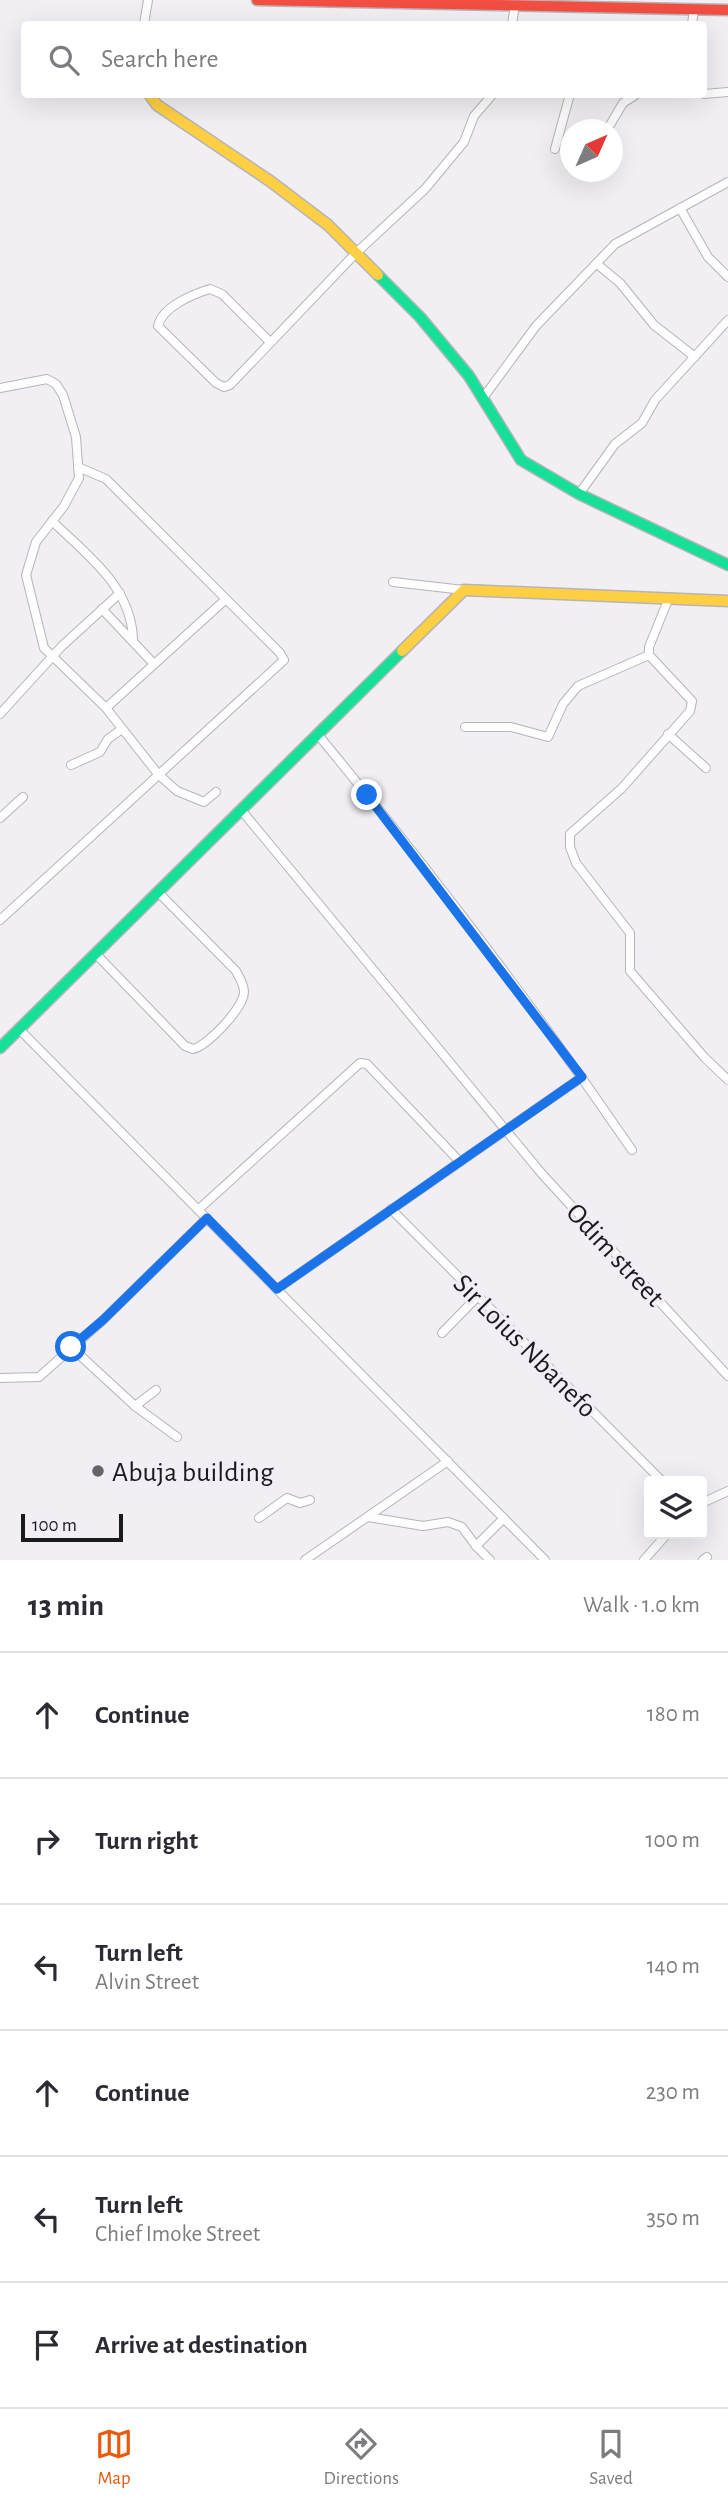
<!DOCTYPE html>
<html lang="en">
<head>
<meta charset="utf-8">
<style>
  :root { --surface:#fff; --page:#f7f7f7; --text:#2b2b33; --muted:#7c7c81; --line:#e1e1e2; --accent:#ea580c }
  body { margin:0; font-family:"Alegreya Sans",sans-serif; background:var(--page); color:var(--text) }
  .controls { position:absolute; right:21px; bottom:21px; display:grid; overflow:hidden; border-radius:7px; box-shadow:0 7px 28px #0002 }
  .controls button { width:63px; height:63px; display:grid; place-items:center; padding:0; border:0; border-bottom:2px solid var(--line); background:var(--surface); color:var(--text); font:35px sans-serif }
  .compass { position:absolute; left:560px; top:119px; width:63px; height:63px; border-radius:50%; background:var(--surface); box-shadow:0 7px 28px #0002; rotate:45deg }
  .scale { position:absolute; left:21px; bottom:18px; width:102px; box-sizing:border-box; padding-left:7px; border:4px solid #1a191b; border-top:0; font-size:19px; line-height:24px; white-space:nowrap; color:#1a191b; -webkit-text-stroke:5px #f2eef5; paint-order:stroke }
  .stop { position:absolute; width:21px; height:21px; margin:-16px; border:5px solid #1a73e8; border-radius:50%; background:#fff }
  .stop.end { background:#1a73e8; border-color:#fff; box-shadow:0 2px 7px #0008 }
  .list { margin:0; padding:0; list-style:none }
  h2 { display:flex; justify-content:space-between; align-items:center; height:91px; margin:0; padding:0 28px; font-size:30px }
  h2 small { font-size:23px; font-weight:400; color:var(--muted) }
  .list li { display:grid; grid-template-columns:46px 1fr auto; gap:21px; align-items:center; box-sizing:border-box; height:126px; padding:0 28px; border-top:2px solid var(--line) }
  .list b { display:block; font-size:26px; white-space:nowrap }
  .list p { margin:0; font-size:23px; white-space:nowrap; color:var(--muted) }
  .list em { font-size:23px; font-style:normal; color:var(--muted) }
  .icon { flex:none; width:38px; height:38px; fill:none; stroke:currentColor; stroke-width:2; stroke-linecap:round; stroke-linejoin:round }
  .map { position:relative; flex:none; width:728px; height:1560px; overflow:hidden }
  .search { position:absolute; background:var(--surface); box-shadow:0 7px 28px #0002; left:21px; right:21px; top:21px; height:77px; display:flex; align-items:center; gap:18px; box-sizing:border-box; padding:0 24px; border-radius:7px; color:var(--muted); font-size:26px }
  .sheet { height:847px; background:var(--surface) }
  nav { display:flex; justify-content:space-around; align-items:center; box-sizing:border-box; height:98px; border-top:2px solid var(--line); background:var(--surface); font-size:19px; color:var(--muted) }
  nav a { display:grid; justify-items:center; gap:4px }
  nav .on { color:var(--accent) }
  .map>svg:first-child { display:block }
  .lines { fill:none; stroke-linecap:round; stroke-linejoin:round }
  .street-casing { stroke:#b6b4b7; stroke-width:10 }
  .fast-casing { stroke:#b6b4b7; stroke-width:13 }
  .slow-casing { stroke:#b6b4b7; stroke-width:13 }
  .jam-casing { stroke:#b6b4b7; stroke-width:13 }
  .street { stroke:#fdfdfd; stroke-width:8 }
  .fast { stroke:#16e098; stroke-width:10 }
  .slow { stroke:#ffcf43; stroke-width:10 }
  .jam { stroke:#f24e42; stroke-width:10 }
  .route { stroke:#1a73e8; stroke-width:9 }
  .poi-dot { fill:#666467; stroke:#f2eef5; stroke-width:2.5 }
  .labels { text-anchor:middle; stroke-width:6; stroke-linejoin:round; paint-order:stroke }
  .street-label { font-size:28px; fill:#1a191b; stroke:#f2eef5 }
  .poi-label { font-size:28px; fill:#1a191b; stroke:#f2eef5; text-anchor:start }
</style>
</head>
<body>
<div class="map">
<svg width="728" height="1560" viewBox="0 0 728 1560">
  <rect width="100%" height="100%" fill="#f2eff4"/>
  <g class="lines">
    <defs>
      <g id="street">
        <path d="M144 24 148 0"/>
        <path d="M512 24 515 5"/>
        <path d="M692 24 694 9"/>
        <path d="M704 94 728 92"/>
        <path d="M607 130 623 103 637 94"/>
        <path d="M555 149 570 94"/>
        <path d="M680 208 708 257 728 277"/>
        <path d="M597 264 620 283 654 325 695 357"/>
        <path d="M269 341 222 294 210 289C193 294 162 307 158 326L216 383 224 387 230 385 356 253 425 189 464 142 474 116 493 94"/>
        <path d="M0 388 47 379 56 384 63 395 76 437 79 478 64 506 36 542 26 575 44 648 106 708 158 774 177 791 204 802 216 792"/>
        <path d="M483 398 536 326 615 244 728 182"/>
        <path d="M579 494 615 444 642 423 655 400 728 320"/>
        <path d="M52 521C87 555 131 586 133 639"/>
        <path d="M393 582 464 590"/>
        <path d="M668 600 649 647V655L692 701 690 711 622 788 570 834V847L576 863 630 933V971L705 1058 728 1080"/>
        <path d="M102 609 153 663"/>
        <path d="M106 708 226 599"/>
        <path d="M0 714 62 646 120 593"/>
        <path d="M465 727H511L548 737 563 704 578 686 649 655"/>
        <path d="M668 734 706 768"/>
        <path d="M319 736C429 869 534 1007 632 1150"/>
        <path d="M71 765 100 752 108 739 122 729"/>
        <path d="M242 811 542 1174 728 1376"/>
        <path d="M0 818 23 797"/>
        <path d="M0 920 284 660 280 653 106 479 78 467"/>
        <path d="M95 953 185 1046 193 1049C207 1046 244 1008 244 992 244 984 239 977 236 971L158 892"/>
        <path d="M19 1029 545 1560"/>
        <path d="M199 1209 360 1063 367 1064 460 1162"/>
        <path d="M391 1209 662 1481"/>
        <path d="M277 1289 582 1077"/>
        <path d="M442 1333 477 1297"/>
        <path d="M71 1347 135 1406"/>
        <path d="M0 1378 39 1377 103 1320 207 1218"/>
        <path d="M156 1390 135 1406 177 1437"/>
        <path d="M702 1503 728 1491"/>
        <path d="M368 1517 423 1526 448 1522 462 1527 476 1546 504 1518"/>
        <path d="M259 1518 287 1498 300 1503 310 1500"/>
        <path d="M476 1546 490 1560"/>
        <path d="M305 1560 448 1461"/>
        <path d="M644 1560 667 1534"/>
        <path d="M703 1560 707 1557"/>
      </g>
      <g id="fast">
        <path d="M378 275 420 317 469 376 521 460 579 494 728 565"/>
        <path d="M0 1048 402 651"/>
      </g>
      <g id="slow">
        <path d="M149 94 157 105 270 181 328 225 378 275"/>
        <path d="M402 651 464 590 728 601"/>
      </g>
      <path id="jam" d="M257 0 728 10"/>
    </defs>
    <!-- street casing -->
    <use href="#street" class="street-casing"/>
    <!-- fast casing -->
    <use href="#fast" class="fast-casing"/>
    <!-- slow casing -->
    <use href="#slow" class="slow-casing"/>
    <!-- jam casing -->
    <use href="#jam" class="jam-casing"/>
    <!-- street -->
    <use href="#street" class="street"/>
    <!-- fast -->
    <use href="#fast" class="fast"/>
    <!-- slow -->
    <use href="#slow" class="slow"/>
    <!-- jam -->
    <use href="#jam" class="jam"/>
  </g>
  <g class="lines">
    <!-- route -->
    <path class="route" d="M71 1347 103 1320 207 1218 277 1289 582 1077 367 795"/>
  </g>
  <!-- markers -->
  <circle class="poi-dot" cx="98" cy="1471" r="7"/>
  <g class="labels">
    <!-- street labels -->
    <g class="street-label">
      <text transform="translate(616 1254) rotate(47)" y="10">Odim street</text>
      <text transform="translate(526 1345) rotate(45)" y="10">Sir Loius Nbanefo</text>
    </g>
    <!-- poi labels -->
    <g class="poi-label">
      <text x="112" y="1481">Abuja building</text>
    </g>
  </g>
</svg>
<div class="controls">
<button><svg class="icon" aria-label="layers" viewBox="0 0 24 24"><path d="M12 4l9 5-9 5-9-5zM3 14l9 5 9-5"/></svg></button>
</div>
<svg class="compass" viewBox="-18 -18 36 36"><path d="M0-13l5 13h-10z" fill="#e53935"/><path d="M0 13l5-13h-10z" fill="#7c7c81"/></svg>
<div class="scale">100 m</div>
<div class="stop" style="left:71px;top:1347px"></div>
<div class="stop end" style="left:367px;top:795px"></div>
<div class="search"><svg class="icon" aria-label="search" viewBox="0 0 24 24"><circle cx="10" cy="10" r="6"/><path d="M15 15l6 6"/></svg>Search here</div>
</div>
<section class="sheet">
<h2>13 min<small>Walk · 1.0 km</small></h2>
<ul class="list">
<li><svg class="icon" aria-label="ahead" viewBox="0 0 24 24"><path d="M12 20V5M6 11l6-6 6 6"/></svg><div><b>Continue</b></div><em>180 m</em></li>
<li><svg class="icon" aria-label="right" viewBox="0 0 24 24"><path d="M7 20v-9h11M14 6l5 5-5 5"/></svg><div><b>Turn right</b></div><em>100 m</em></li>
<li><svg class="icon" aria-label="left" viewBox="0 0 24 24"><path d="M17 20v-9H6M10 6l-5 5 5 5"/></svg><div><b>Turn left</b><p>Alvin Street</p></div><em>140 m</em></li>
<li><svg class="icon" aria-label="ahead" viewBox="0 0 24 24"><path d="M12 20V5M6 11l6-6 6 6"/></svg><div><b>Continue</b></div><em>230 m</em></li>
<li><svg class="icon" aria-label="left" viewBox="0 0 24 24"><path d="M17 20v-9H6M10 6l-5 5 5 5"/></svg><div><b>Turn left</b><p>Chief Imoke Street</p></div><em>350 m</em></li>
<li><svg class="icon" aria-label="arrive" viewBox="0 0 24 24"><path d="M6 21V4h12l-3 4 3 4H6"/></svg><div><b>Arrive at destination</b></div></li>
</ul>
</section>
<nav>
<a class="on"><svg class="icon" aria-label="map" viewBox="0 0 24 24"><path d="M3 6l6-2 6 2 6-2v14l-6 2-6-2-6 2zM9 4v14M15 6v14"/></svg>Map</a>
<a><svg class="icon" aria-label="directions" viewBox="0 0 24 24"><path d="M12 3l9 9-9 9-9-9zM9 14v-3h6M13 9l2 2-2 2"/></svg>Directions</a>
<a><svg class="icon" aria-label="saved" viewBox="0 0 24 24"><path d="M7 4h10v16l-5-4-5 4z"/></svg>Saved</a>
</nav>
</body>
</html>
